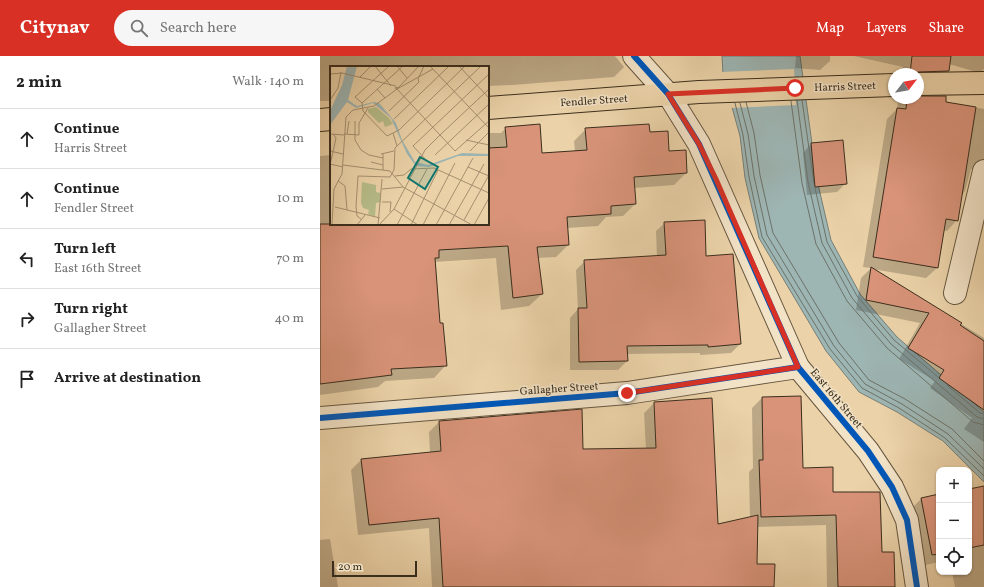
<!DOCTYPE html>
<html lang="en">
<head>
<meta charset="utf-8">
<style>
  :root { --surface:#fff; --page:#f6f6f6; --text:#222; --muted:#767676; --line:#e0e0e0; --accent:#d93025 }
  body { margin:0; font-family:Vollkorn,serif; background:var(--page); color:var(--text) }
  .controls { position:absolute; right:12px; bottom:12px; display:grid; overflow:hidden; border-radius:8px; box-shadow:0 1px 3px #0004 }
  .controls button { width:36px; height:36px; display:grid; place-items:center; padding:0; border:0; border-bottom:1px solid var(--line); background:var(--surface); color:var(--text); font:20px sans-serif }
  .compass { position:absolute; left:568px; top:12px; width:36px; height:36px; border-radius:50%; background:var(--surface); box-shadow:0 1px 3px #0004; rotate:59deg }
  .scale { position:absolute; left:12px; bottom:10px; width:85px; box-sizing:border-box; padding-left:4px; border:2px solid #3b2e1d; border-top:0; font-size:11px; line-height:14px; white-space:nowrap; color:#3b2e1d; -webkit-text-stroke:3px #f2e2c6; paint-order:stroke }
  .stop { position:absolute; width:12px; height:12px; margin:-9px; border:3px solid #d93025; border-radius:50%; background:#fff }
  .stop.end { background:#d93025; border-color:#fff; box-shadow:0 1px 4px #0008 }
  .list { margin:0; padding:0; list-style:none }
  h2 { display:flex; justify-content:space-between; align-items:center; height:52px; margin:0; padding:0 16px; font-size:17px }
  h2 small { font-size:13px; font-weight:400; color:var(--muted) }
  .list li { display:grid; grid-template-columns:26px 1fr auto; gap:12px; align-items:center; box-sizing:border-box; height:60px; padding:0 16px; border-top:1px solid var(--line) }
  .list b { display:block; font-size:15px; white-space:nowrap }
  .list p { margin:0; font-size:13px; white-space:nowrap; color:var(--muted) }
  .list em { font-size:13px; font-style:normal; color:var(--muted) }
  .icon { flex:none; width:22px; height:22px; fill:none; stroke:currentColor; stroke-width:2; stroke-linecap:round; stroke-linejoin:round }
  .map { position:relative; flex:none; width:664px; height:531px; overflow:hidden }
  header { display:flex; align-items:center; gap:24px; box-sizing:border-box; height:56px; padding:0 20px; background:var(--accent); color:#fff }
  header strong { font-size:19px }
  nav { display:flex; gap:22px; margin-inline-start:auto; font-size:14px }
  .search { width:280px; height:36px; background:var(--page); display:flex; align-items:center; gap:10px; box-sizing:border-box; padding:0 14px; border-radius:22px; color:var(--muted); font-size:15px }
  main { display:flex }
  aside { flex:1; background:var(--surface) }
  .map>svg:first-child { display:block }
  .water { fill:#9db5b3; stroke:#767f77 }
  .pier { fill:#ebd2a8 }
  .shadow { fill:#0003 }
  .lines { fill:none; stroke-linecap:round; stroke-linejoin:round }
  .shore { stroke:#6c7268; stroke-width:1 }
  .building { fill:#d89379; stroke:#3b2e1d }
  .minor-casing { stroke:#675740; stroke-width:24 }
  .major-casing { stroke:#3b2e1d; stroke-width:24 }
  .minor { stroke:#f2e2c6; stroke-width:22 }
  .major { stroke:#ebd2a8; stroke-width:22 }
  .cycleway-casing { stroke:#f2e2c6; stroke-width:8 }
  .cycleway { stroke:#0057b8; stroke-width:6 }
  .route { stroke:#d93025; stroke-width:5 }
  .labels { text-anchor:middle; stroke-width:3; stroke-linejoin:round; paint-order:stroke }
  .street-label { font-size:11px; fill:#3b2e1d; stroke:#f2e2c6 }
  .inset-road { fill:none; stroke:#a59070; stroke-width:1 }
  .view { fill:#0f766e; fill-opacity:0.15; stroke:#0f766e; stroke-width:2 }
  .inset-edge { fill:none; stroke:#3b2e1d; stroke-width:2 }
</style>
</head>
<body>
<header>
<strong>Citynav</strong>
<div class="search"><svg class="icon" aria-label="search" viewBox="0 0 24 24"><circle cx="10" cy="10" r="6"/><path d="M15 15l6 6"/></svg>Search here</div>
<nav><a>Map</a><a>Layers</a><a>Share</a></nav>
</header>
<main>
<aside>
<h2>2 min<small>Walk · 140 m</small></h2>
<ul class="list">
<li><svg class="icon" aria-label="ahead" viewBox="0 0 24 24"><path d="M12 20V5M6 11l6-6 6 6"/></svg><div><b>Continue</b><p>Harris Street</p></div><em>20 m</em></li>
<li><svg class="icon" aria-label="ahead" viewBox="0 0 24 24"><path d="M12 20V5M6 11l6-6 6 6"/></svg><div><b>Continue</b><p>Fendler Street</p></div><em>10 m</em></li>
<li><svg class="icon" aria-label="left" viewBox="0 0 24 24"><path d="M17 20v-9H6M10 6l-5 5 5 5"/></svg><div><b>Turn left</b><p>East 16th Street</p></div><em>70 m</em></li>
<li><svg class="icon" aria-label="right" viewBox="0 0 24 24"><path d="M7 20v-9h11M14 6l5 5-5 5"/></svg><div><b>Turn right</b><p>Gallagher Street</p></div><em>40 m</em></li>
<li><svg class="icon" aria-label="arrive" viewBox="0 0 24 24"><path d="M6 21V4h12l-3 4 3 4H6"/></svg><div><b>Arrive at destination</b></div></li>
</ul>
</aside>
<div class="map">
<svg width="664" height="531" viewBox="0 0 664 531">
  <rect width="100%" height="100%" fill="#ebd2a8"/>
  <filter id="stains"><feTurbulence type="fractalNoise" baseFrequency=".005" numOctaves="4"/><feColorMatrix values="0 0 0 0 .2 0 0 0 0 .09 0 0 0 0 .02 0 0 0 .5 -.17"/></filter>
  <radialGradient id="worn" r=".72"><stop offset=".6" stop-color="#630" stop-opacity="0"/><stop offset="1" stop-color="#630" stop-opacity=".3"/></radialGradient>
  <!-- water -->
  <path class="water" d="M402 0H480L497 124 511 184 540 238 577 281 664 356V426L623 385 577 356 539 336 506 295 439 182 425 122 420 80 403 19Z"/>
  <!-- pier -->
  <path class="pier" d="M474 13 476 49 410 52 401 16Z"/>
  <!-- shadow -->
  <g class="shadow">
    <path d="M0 0H295L304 11 294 21 192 29 168 30V11H11V45H0Z"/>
    <path d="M476 0H510V5L500 14 475 12Z"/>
    <path d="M534 0H664V13L660 17 629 8 628 15 619 24 598 18H582L583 11Z"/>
    <path d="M598 41 664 53V119L657 113H651L645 135 641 140 637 164 627 175 623 174 617 212 606 222 552 213 664 282V386L644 373 652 362 610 332 615 325 579 303 600 267 536 254 541 222 551 212 543 211 567 63 577 53 578 46 583 42Z"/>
    <path d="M186 72 221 98 255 96 254 85 266 73 329 77 348 96 366 117 354 129 314 132 315 148 303 160 286 161 278 170 247 172 248 189 236 201 217 202 222 238 209 250 181 254 176 202 114 206 119 268 126 309 114 322 65 325 58 331 0 339V100L11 99V168H168V77H181Z"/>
    <path d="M491 88 526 127 517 136 487 139 483 97Z"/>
    <path d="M345 167 385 201 420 288 411 297 380 299V297L306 298 307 305 298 314H250V262L258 253 256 214 265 205 337 201 336 175Z"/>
    <path d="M442 342 482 413 512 437 561 497 574 531H507L506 469 436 471V509L454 531H112L109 472 38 479 31 414 42 403 110 397 109 376 119 366 262 394 326 393 324 357 335 346 397 469 430 462 429 416 433 412 432 352Z"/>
    <path d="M664 431V531H635L632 516H649V434Z"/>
    <path d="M619 439V506L601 510 590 454 601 443Z"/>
    <path d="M10 483 18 531H0V484Z"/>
  </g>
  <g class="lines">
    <!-- shore -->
    <g class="shore">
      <path d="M477 44 488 126 502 187 532 242 571 288 657 361 664 363"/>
      <path d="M482 44 494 127"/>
      <path d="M471 45 482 127 496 188 527 245 567 292 653 366 664 369"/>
      <path d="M426 46 434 77 440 119 453 177 519 287 549 324 585 343 632 373 664 405"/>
      <path d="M415 47 423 79 429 121 442 181 510 293 542 332 579 352 625 382 664 420"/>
      <path d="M420 47 428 78 434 120 447 179 514 290 545 328 582 348 628 378 664 413"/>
      <path d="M495 132 507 186 537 240 574 284 618 321"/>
      <path d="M627 329 660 357 664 358"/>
    </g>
  </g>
  <!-- building -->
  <g class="building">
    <path d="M592 0H631L629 15 598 16 590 18Z"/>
    <path d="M598 40H626V46L656 51 638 165 626 163 618 212 553 201 577 52 586 53 587 42H598Z"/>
    <path d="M220 68 222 97 267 94 265 72 329 68 330 76 348 75 349 95 366 94 367 117 314 121 316 148 291 150V158L247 161 249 189 217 191 223 238 193 242 188 190 119 194V202H115L120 267H123L127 310 71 313 72 319 0 328V168H168V92L187 91 185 71Z"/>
    <path d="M523 84 527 128 495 131 491 87Z"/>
    <path d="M385 164 386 200 413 198 421 288 388 291V289L307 290 308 305 259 306 258 252H267L264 204 346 199 344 166Z"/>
    <path d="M551 211 642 267 640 269 664 285V354L619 322 624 314 588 292 609 257 546 244Z"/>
    <path d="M481 340 483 412 513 411V436H560L562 496H574L575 531H518L516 459 441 461 439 404H443L442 341Z"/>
    <path d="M392 342 398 468 438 459 437 508H455L454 531H123L119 462 49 469 41 403 121 395 119 365 262 353 263 393 336 392 334 346Z"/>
    <path d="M664 430V489L649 492V433Z"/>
    <path d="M619 438V498L612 499 601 442Z"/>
  </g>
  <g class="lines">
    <defs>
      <g id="minor">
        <path d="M314 0 348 38 379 88 478 311 548 395 572 431 587 464 597 531"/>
        <path d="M635 237 664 115"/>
        <path d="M0 362 307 337 478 311"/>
      </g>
      <g id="major">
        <path d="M598 28 664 27"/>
        <path d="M168 52 379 36 574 29"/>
        <path d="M0 64 11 63"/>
      </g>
    </defs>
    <!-- minor casing -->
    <use href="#minor" class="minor-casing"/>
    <!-- major casing -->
    <use href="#major" class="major-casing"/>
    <!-- minor -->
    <use href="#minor" class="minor"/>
    <!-- major -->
    <use href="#major" class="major"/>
    <defs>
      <g id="cycleway">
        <path d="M314 0 348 38 379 88 478 311 548 395 572 431 587 464 597 531"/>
        <path d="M0 362 307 337 478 311"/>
      </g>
    </defs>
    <!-- cycleway casing -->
    <use href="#cycleway" class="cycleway-casing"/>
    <!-- cycleway -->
    <use href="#cycleway" class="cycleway"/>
  </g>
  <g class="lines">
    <!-- route -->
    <path class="route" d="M307 337 478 311 396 123 379 88 348 38 475 32"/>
  </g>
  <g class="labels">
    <!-- street labels -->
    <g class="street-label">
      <text transform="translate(525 30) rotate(-2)" y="4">Harris Street</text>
      <text transform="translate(274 44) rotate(-4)" y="4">Fendler Street</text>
      <text transform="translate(239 332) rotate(-4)" y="4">Gallagher Street</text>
      <text transform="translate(517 342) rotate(50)" y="4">East 16th Street</text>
    </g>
  </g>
  <!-- overview -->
  <g transform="translate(10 10)">
    <rect width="159" height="159" fill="#ebd2a8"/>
    <path d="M46 41 59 52 63 58 55 61 53 55 49 57 38 46V43ZM32 116 46 119V126L51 127V136L46 137 45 151 38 148 39 144 33 142 31 137Z" fill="#b6bc88"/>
    <path d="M17 0H27L18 34 27 40 44 36 49 37 66 57 72 74 85 96 98 99 132 87 159 88V90H128L99 101 86 100 77 88 61 52 43 37 26 42 17 36 0 59V45L12 19Z" fill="#9db5b3"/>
    <path class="inset-road" d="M45 0 61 20M67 0 77 12M100 0 159 62M129 0 159 32M0 8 12 7 66 20M30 11 41 0M68 21 65 22 67 23 89 0M47 23 55 32M67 23 103 3M159 23 110 69 125 85 159 55M0 34 8 22 11 6M32 37 33 45 57 70 69 64 135 0M32 37 25 31 59 0M32 37 73 0M59 45 89 16 88 13 94 0M64 53 119 0M25 55V74L31 84 39 89 53 92M63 67 67 80M0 68 14 69M14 68 29 69V57L38 42M17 68 19 55M136 74 159 79M0 85 13 88M140 85 159 66M51 88 64 85M105 89 159 38M41 96 53 99M98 96 83 80 159 8M0 98 13 101M0 99 6 72 3 68M13 99 60 105 73 121 142 159M138 101 159 110M53 104V88M65 110 74 109 81 103 104 102 159 127M8 115 15 120 17 144M52 123 73 121M52 136H61L60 146M5 141 50 152M64 143 88 159M31 153 27 150 26 140 28 110 60 111 64 104 65 82 151 0M134 154 159 109M2 158 4 123 12 108 16 51 23 44 44 40 67 23M27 159 35 149M48 159 52 113M49 159 64 143 95 84 110 69 67 23M67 159 97 103M81 159 108 104M93 159 125 97M106 159 143 92M119 159 154 98M144 159 159 132"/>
    <path class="view" d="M90 91 108 101 95 123 78 112Z"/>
    <rect width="159" height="159" class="inset-edge"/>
  </g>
  <rect width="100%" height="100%" filter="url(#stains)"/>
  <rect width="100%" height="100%" fill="url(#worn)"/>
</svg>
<div class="controls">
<button>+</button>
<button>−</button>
<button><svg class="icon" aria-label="locate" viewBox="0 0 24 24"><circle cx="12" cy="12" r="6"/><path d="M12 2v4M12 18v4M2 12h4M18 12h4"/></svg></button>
</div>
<svg class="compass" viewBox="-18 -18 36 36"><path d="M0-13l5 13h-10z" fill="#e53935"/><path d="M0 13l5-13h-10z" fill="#767676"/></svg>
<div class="scale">20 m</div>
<div class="stop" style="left:475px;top:32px"></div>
<div class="stop end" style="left:307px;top:337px"></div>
</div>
</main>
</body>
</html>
